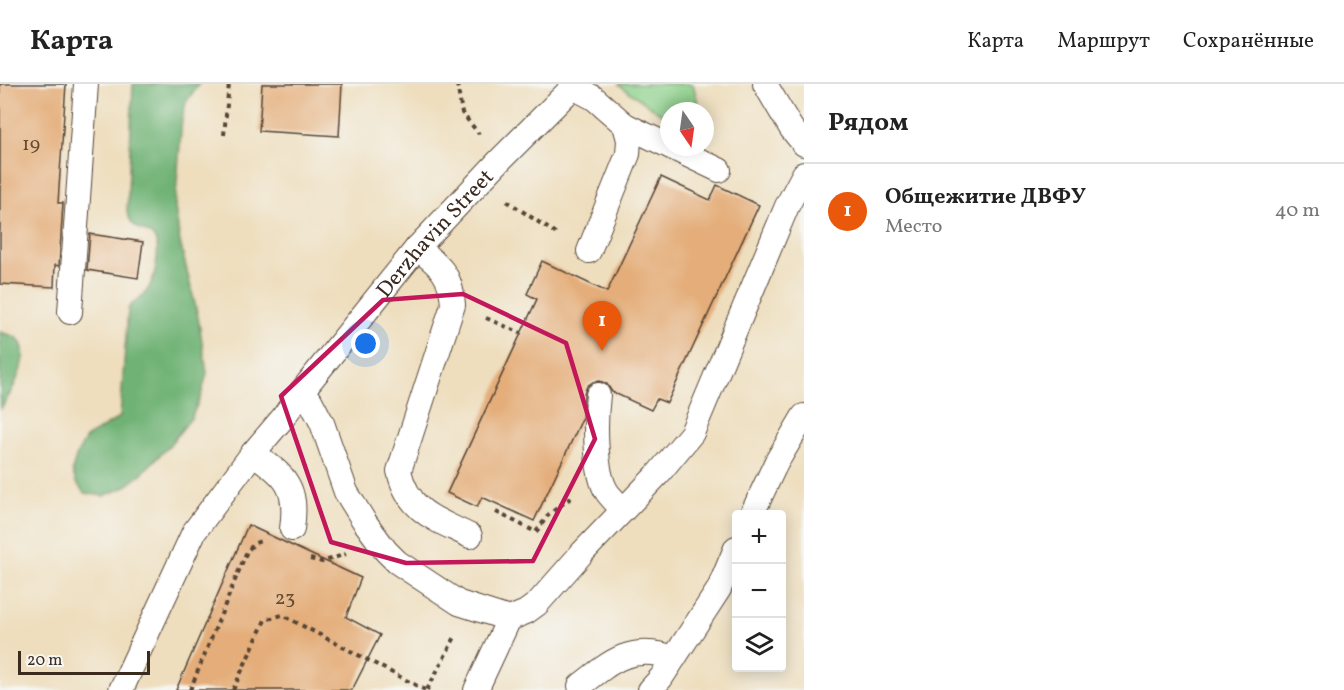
<!DOCTYPE html>
<html lang="ru">
<head>
<meta charset="utf-8">
<style>
  :root { --surface:#fff; --page:#f6f6f6; --text:#222; --muted:#767676; --line:#e0e0e0; --accent:#ea580c }
  body { margin:0; font-family:Vollkorn,serif; background:var(--page); color:var(--text) }
  .controls { position:absolute; right:18px; bottom:18px; display:grid; overflow:hidden; border-radius:6px; box-shadow:0 3px 15px #0003 }
  .controls button { width:54px; height:54px; display:grid; place-items:center; padding:0; border:0; border-bottom:2px solid var(--line); background:var(--surface); color:var(--text); font:30px sans-serif }
  .compass { position:absolute; left:660px; top:18px; width:54px; height:54px; border-radius:50%; background:var(--surface); box-shadow:0 3px 15px #0003; rotate:167deg }
  .scale { position:absolute; left:18px; bottom:15px; width:132px; box-sizing:border-box; padding-left:6px; border:3px solid #3b2a1e; border-top:0; font-size:16px; line-height:21px; white-space:nowrap; color:#3b2a1e; -webkit-text-stroke:4px #f6f6f2; paint-order:stroke }
  .you { position:absolute; left:366px; top:260px; width:21px; height:21px; margin:-15px; border:4px solid #fff; border-radius:50%; background:#1a73e8; box-shadow:0 0 0 9px #1a73e833 }
  .badge { display:grid; place-items:center; width:39px; height:39px; border-radius:50%; background:var(--accent); color:#fff; font-size:20px; font-weight:700 }
  .pin { position:absolute; translate:-50% -50px; filter:drop-shadow(0 2px 3px #0008) }
  .pin::after { content:''; position:absolute; top:32px; width:21px; height:18px; background:inherit; clip-path:polygon(0 0,100% 0,50% 100%) }
  .list { margin:0; padding:0; list-style:none }
  h2 { display:flex; justify-content:space-between; align-items:center; height:78px; margin:0; padding:0 24px; font-size:26px }
  h2 small { font-size:20px; font-weight:400; color:var(--muted) }
  .list li { display:grid; grid-template-columns:39px 1fr auto; gap:18px; align-items:center; box-sizing:border-box; height:96px; padding:0 24px; border-top:2px solid var(--line) }
  .list b { display:block; font-size:22px; white-space:nowrap }
  .list p { margin:0; font-size:20px; white-space:nowrap; color:var(--muted) }
  .list em { font-size:20px; font-style:normal; color:var(--muted) }
  .icon { flex:none; width:33px; height:33px; fill:none; stroke:currentColor; stroke-width:2; stroke-linecap:round; stroke-linejoin:round }
  .map { position:relative; flex:none; width:804px; height:606px; overflow:hidden }
  header { display:flex; align-items:center; gap:36px; box-sizing:border-box; height:84px; padding:0 30px; background:var(--surface); border-bottom:2px solid var(--line) }
  header strong { font-size:28px }
  nav { display:flex; gap:33px; margin-inline-start:auto; font-size:21px }
  main { display:flex }
  aside { flex:1; background:var(--surface) }
  .map>svg:first-child { display:block }
  .green { fill:#8bd089; stroke:#637d54; stroke-width:1.5 }
  .forest { fill:#70b275; stroke:#566e4a; stroke-width:1.5 }
  .building { fill:#e4ad79 }
  .lines { fill:none; stroke-linecap:round; stroke-linejoin:round }
  .lane-casing { stroke:#564536; stroke-width:26 }
  .path { stroke:#564536; stroke-width:4; stroke-dasharray:4.5 4.5; stroke-linecap:butt }
  .lane { stroke:#fff; stroke-width:24 }
  .marked { fill:none; stroke:#c2185b; stroke-width:4.5; stroke-linejoin:round }
  .labels { text-anchor:middle; stroke-width:4.5; stroke-linejoin:round; paint-order:stroke }
  .number-label { font-size:20px; fill:#654b35 }
  .street-label { font-size:22px; fill:#3b2a1e; stroke:#f6f6f2 }
</style>
</head>
<body>
<header>
<strong>Карта</strong>
<nav><a>Карта</a><a>Маршрут</a><a>Сохранённые</a></nav>
</header>
<main>
<div class="map">
<svg width="804" height="606" viewBox="0 0 804 606">
  <rect width="100%" height="100%" fill="#f6f6f2"/>
  <filter id="ink" filterUnits="userSpaceOnUse"><feTurbulence type="fractalNoise" baseFrequency=".0167" numOctaves="2"/><feDisplacementMap in="SourceGraphic" scale="12" xChannelSelector="R" yChannelSelector="G"/><feConvolveMatrix kernelMatrix="1 2 1 2 8 2 1 2 1" color-interpolation-filters="sRGB"/></filter>
  <filter id="wash" filterUnits="userSpaceOnUse"><feTurbulence type="fractalNoise" baseFrequency=".008" numOctaves="4" result="noise"/><feDisplacementMap in="SourceGraphic" scale="24" xChannelSelector="R" yChannelSelector="G"/><feGaussianBlur stdDeviation="1.35" result="paint"/><feColorMatrix in="noise" values="0 0 0 0 0 0 0 0 0 0 0 0 0 0 0 0 0 1.4 0 .05"/><feComposite in="paint" operator="in"/></filter>
  <g filter="url(#wash)">
    <rect width="100%" height="100%" fill="#eedebe"/>
    <!-- green -->
    <path class="green" d="M620 0H693L700 27H669V35L619 1Z"/>
    <!-- forest -->
    <g class="forest">
      <path d="M133 0H199L186 18 182 35 175 123 180 158 198 233 207 289 201 312 191 334 167 364 138 393 125 403 104 412 84 409 76 398 72 386 77 370 86 354 120 333 128 225C133 217 139 216 145 209 154 200 162 165 154 154 145 142 135 151 127 129Z"/>
      <path d="M0 248C5 250 14 251 18 255 34 271 10 311 0 326Z"/>
    </g>
    <g id="blocks">
      <!-- building -->
      <g class="building">
        <path d="M0 0H66L58 119H63L59 182 55 181 54 203 0 200Z"/>
        <path d="M262 0H342L339 52 259 47Z"/>
        <path d="M661 93 710 116 717 101 759 121 667 319 657 315 651 326 612 308 607 300 600 297 593 298 587 302 584 310 582 335 534 437 482 413 477 423 447 409 537 215 527 210 542 177 607 208Z"/>
        <path d="M90 150 143 158 138 194 87 186Z"/>
        <path d="M248 441 361 494 346 533 380 551 352 606H176Z"/>
      </g>
    </g>
  </g>
  <g filter="url(#ink)">
    <use href="#blocks" fill-opacity="0" stroke="#564536" stroke-width="1.5"/>
    <g class="lines">
      <defs>
        <g id="lane">
          <path d="M765 0 791 44 804 60"/>
          <path d="M573 3 594 14 625 41 669 62"/>
          <path d="M671 63 719 86"/>
          <path d="M417 164C439 181 452 191 453 221L399 387C409 429 436 435 470 452"/>
          <path d="M589 167 628 70 629 56 625 41"/>
          <path d="M70 228 86 0"/>
          <path d="M302 307 310 316 322 339 346 408 364 437 386 467 397 478 459 519 509 535"/>
          <path d="M598 311C595 335 594 388 607 408 612 415 618 420 623 426"/>
          <path d="M253 369C286 393 298 402 292 445"/>
          <path d="M752 430 776 379 804 332"/>
          <path d="M580 602C611 577 632 559 674 574"/>
          <path id="s1" d="M121 606 194 448 253 369 282 335 302 307 417 164 500 76 576 0"/>
          <path d="M476 606 509 535 526 528 537 520 582 469 658 390 692 349 787 122 804 90"/>
          <path d="M650 606 661 594 719 505 736 464"/>
        </g>
      </defs>
      <!-- lane casing -->
      <use href="#lane" class="lane-casing"/>
      <!-- path -->
      <g class="path">
        <path d="M457 0 462 29 479 50"/>
        <path d="M224 51 229 0"/>
        <path d="M507 117 558 151"/>
        <path d="M486 234 521 249"/>
        <path d="M496 428 536 448 549 430 572 413"/>
        <path d="M310 475 322 478 346 470"/>
        <path d="M190 606 247 467 255 459 261 457"/>
        <path d="M233 606 265 536 282 531 425 606"/>
        <path d="M427 606 455 553"/>
      </g>
      <!-- lane -->
      <use href="#lane" class="lane"/>
    </g>
  </g>
  <!-- marked area -->
  <path class="marked" d="M463 210 566 259 595 355 533 477 406 479 331 458 281 312 383 216Z"/>
  <g class="labels">
    <!-- number labels -->
    <g class="number-label">
      <text x="31" y="66">19</text>
      <text x="285" y="520">23</text>
    </g>
    <!-- street labels -->
    <g class="street-label">
      <text dy="8" stroke="none"><textPath href="#s1" startOffset="558">Derzhavin Street</textPath></text>
    </g>
  </g>
</svg>
<div class="controls">
<button>+</button>
<button>−</button>
<button><svg class="icon" aria-label="layers" viewBox="0 0 24 24"><path d="M12 4l9 5-9 5-9-5zM3 14l9 5 9-5"/></svg></button>
</div>
<svg class="compass" viewBox="-18 -18 36 36"><path d="M0-13l5 13h-10z" fill="#e53935"/><path d="M0 13l5-13h-10z" fill="#767676"/></svg>
<div class="scale">20 m</div>
<div class="you"></div>
<div class="pin badge" style="left:602px;top:267px">1</div>
</div>
<aside>
<h2>Рядом<small></small></h2>
<ul class="list">
<li><span class="badge">1</span><div><b>Общежитие ДВФУ</b><p>Место</p></div><em>40 m</em></li>
</ul>
</aside>
</main>
</body>
</html>
